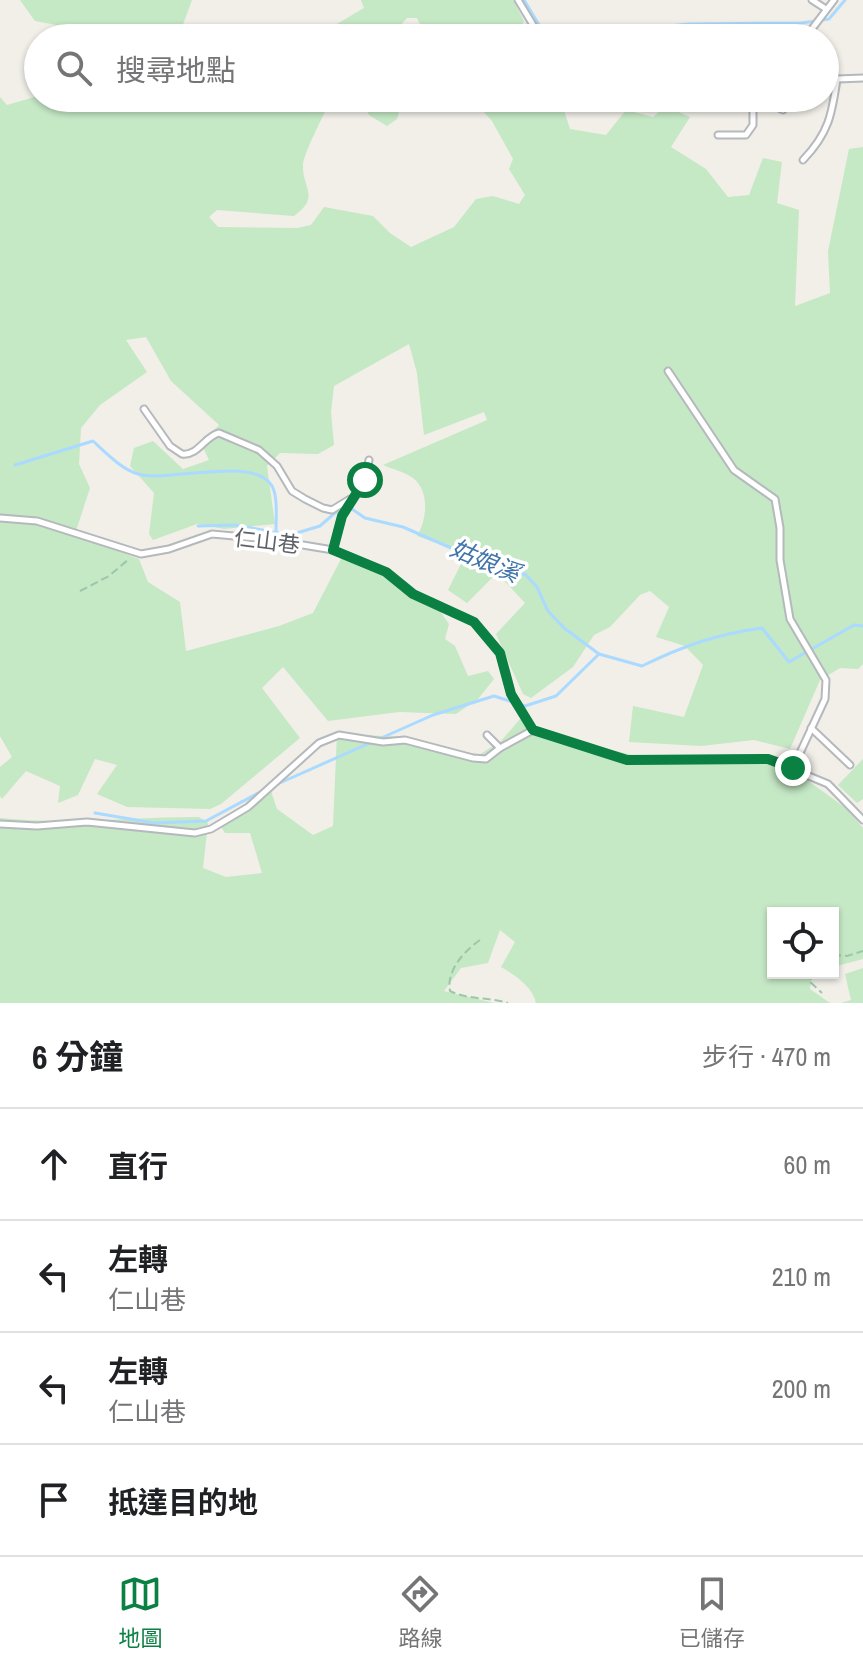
<!DOCTYPE html>
<html lang="zh-TW">
<head>
<meta charset="utf-8">
<style>
  :root { --surface:#fff; --page:#f6f6f6; --text:#202124; --muted:#757577; --line:#e0e0e0; --accent:#0b8043 }
  body { margin:0; font-family:"Archivo Narrow","Noto Sans TC",sans-serif; background:var(--page); color:var(--text) }
  .controls { position:absolute; right:24px; bottom:24px; display:grid; overflow:hidden; border-radius:0px; box-shadow:0 2px 6px #0004 }
  .controls button { width:72px; height:72px; display:grid; place-items:center; padding:0; border:0; border-bottom:2px solid var(--line); background:var(--surface); color:var(--text); font:40px sans-serif }
  .stop { position:absolute; width:24px; height:24px; margin:-18px; border:6px solid #0b8043; border-radius:50%; background:#fff }
  .stop.end { background:#0b8043; border-color:#fff; box-shadow:0 2px 8px #0008 }
  .list { margin:0; padding:0; list-style:none }
  h2 { display:flex; justify-content:space-between; align-items:center; height:104px; margin:0; padding:0 32px; font-size:34px }
  h2 small { font-size:26px; font-weight:400; color:var(--muted) }
  .list li { display:grid; grid-template-columns:52px 1fr auto; gap:24px; align-items:center; box-sizing:border-box; height:112px; padding:0 32px; border-top:2px solid var(--line) }
  .list b { display:block; font-size:30px; white-space:nowrap }
  .list p { margin:0; font-size:26px; white-space:nowrap; color:var(--muted) }
  .list em { font-size:26px; font-style:normal; color:var(--muted) }
  .icon { flex:none; width:44px; height:44px; fill:none; stroke:currentColor; stroke-width:2; stroke-linecap:round; stroke-linejoin:round }
  .map { position:relative; flex:none; width:863px; height:1003px; overflow:hidden }
  .search { position:absolute; background:var(--surface); box-shadow:0 2px 6px #0004; left:24px; right:24px; top:24px; height:88px; display:flex; align-items:center; gap:20px; box-sizing:border-box; padding:0 28px; border-radius:44px; color:var(--muted); font-size:30px }
  .sheet { height:552px; background:var(--surface) }
  nav { display:flex; justify-content:space-around; align-items:center; box-sizing:border-box; height:112px; border-top:2px solid var(--line); background:var(--surface); font-size:22px; color:var(--muted) }
  nav a { display:grid; justify-items:center; gap:4px }
  nav .on { color:var(--accent) }
  .map>svg:first-child { display:block }
  .green { fill:#c5e8c5 }
  .lines { fill:none; stroke-linecap:round; stroke-linejoin:round }
  .stream { stroke:#aadaff; stroke-width:3 }
  .service-casing { stroke:#b5b8bc; stroke-width:9 }
  .path { stroke:#9cc7a9; stroke-width:2; stroke-dasharray:8 4; stroke-linecap:butt }
  .service { stroke:#fff; stroke-width:5 }
  .route { stroke:#0b8043; stroke-width:10 }
  .labels { text-anchor:middle; stroke-width:7; stroke-linejoin:round; paint-order:stroke }
  .street-label { font-size:22px; fill:#5f6368; stroke:#fff }
  .water-label { font-size:24px; font-style:italic; fill:#4174aa; stroke:#fff }
</style>
</head>
<body>
<div class="map">
<svg width="863" height="1003" viewBox="0 0 863 1003">
  <rect width="100%" height="100%" fill="#f1efe8"/>
  <!-- green -->
  <g class="green">
    <path d="M20 0H192L178 38H68L62 26 35 21Z"/>
    <path d="M361 0H513L524 21 522 26 515 29 479 30 458 38H427L417 18H407L398 28 397 38H381L364 26 360 38H281L296 24 330 28 364 8Z"/>
    <path d="M38 96 334 98 328 105C323 117 303 154 303 165 302 189 321 196 294 216L217 210 209 217 218 227 297 228 311 225 324 207 373 216 390 233 411 247 454 227 476 199 493 196 519 204 525 195 509 169 513 159 492 121 471 98H560L570 129 606 135 626 110 653 117 665 106 690 117 671 147 706 169 728 197 749 195 763 158 782 162 777 203 799 210 795 306 830 293 828 251 849 149 863 147V664L858 669 840 668 820 680 790 749 754 740 701 746 629 742 633 706 684 717 703 665 685 646 656 637 669 607 650 591 640 595 610 627 594 635 573 667 531 698 523 694 496 634 525 603 497 573 467 603 448 590 466 554 417 536C427 520 430 491 413 478 405 472 392 469 383 465L487 420 484 412 424 435 417 373 409 344 334 386 331 412 334 445 318 454 280 453 267 466 275 524 224 529 197 524 153 540 149 534 154 493 130 466 134 448 153 441 183 469 209 460 201 443 219 425 171 381 146 337 126 340 147 372 100 405 81 428 79 464 90 488 75 534 139 559 148 582 180 602 186 651 279 626 313 613 343 555 374 566 407 593 433 601 449 624 445 639 455 646 468 676 488 671 494 679 478 699 456 714 399 712 328 721 283 667 262 688 300 738 221 804 210 809 127 807 97 794 117 765 95 759 78 795 58 803 60 786 26 771 2 799 0 796V767L12 757 0 736V97L7 105Z"/>
    <path d="M362 98H403L397 119 387 126 369 115Z"/>
    <path d="M520 719 534 729 561 738 654 760H759L782 766 803 777 847 809 863 828V959L833 967V913H773V973H812L810 989 830 1003H536C533 987 515 975 501 967L515 942 500 930 488 963 461 968 444 991 494 1003H0V818C66 825 133 817 199 817L208 823 203 868 226 877 262 873 250 833H225L219 824 269 785 277 809 313 835 333 826 337 734 406 737 479 755 501 741Z"/>
    <path d="M863 759V799L857 803 838 785Z"/>
    <path d="M863 968V1003H841L851 1000 845 974Z"/>
  </g>
  <g class="lines">
    <!-- stream -->
    <g class="stream">
      <path d="M524 0 541 28 559 37 689 24 801 23 829 19 845 0"/>
      <path d="M15 465 93 441C105 452 121 469 138 474 166 483 255 455 272 486 278 497 276 517 276 530"/>
      <path d="M198 526 235 525 290 535 320 526 336 512 349 507 365 518 403 527 465 554 526 575 537 587 548 611 564 628 599 654 642 666C683 646 717 634 762 628L789 662 854 625 863 626"/>
      <path d="M379 739 433 715 494 696 525 706 556 696 599 654"/>
      <path d="M273 786 372 742"/>
      <path d="M95 813 154 823 206 821 262 791"/>
    </g>
    <defs>
      <g id="service">
        <path d="M518 0 539 35 545 38"/>
        <path d="M812 0 826 9"/>
        <path d="M528 38 539 35"/>
        <path d="M618 38 767 32 783 38"/>
        <path d="M805 38 834 0"/>
        <path d="M825 75 837 79 863 78"/>
        <path d="M753 103 771 104 783 110"/>
        <path d="M718 135H746L753 125V98"/>
        <path d="M803 160C829 133 832 114 837 79"/>
        <path d="M668 371 734 470 775 499 780 528V560L790 619 826 680 825 699 793 768"/>
        <path d="M144 409 170 446 182 454C198 456 205 436 219 433L259 450 277 466 292 491 305 499 323 508 332 510 350 499"/>
        <path d="M0 518 37 521 141 554 169 549 212 534 267 539 333 550 386 572 413 594 474 622 500 653 511 694 533 730 627 760 768 759 828 784 863 820"/>
        <path d="M333 550 342 516 365 480 369 460"/>
        <path d="M811 728 850 765"/>
        <path d="M487 735 500 748"/>
        <path d="M0 824 37 826 87 822 195 833 211 829 248 807 319 743 339 735 383 742 405 740 473 758 486 759 500 748 533 730"/>
      </g>
    </defs>
    <!-- service casing -->
    <use href="#service" class="service-casing"/>
    <!-- path -->
    <g class="path">
      <path d="M80 591 109 576 129 559"/>
      <path d="M480 940C464 951 446 971 450 991 468 1000 489 997 508 1003"/>
      <path d="M833 955 847 956 863 951"/>
      <path d="M815 973 809 981 822 993"/>
    </g>
    <!-- service -->
    <use href="#service" class="service"/>
  </g>
  <g class="lines">
    <!-- route -->
    <path class="route" d="M365 480 342 516 333 550 386 572 413 594 474 622 500 653 511 694 533 730 627 760 768 759 793 768"/>
  </g>
  <g class="labels">
    <!-- street labels -->
    <g class="street-label">
      <text transform="translate(267 541) rotate(7)" y="8">仁山巷</text>
    </g>
    <!-- water labels -->
    <g class="water-label">
      <text transform="translate(485 561) rotate(23)" y="8">姑娘溪</text>
    </g>
  </g>
</svg>
<div class="controls">
<button><svg class="icon" aria-label="locate" viewBox="0 0 24 24"><circle cx="12" cy="12" r="6"/><path d="M12 2v4M12 18v4M2 12h4M18 12h4"/></svg></button>
</div>
<div class="stop" style="left:365px;top:480px"></div>
<div class="stop end" style="left:793px;top:768px"></div>
<div class="search"><svg class="icon" aria-label="search" viewBox="0 0 24 24"><circle cx="10" cy="10" r="6"/><path d="M15 15l6 6"/></svg>搜尋地點</div>
</div>
<section class="sheet">
<h2>6 分鐘<small>步行 · 470 m</small></h2>
<ul class="list">
<li><svg class="icon" aria-label="ahead" viewBox="0 0 24 24"><path d="M12 20V5M6 11l6-6 6 6"/></svg><div><b>直行</b></div><em>60 m</em></li>
<li><svg class="icon" aria-label="left" viewBox="0 0 24 24"><path d="M17 20v-9H6M10 6l-5 5 5 5"/></svg><div><b>左轉</b><p>仁山巷</p></div><em>210 m</em></li>
<li><svg class="icon" aria-label="left" viewBox="0 0 24 24"><path d="M17 20v-9H6M10 6l-5 5 5 5"/></svg><div><b>左轉</b><p>仁山巷</p></div><em>200 m</em></li>
<li><svg class="icon" aria-label="arrive" viewBox="0 0 24 24"><path d="M6 21V4h12l-3 4 3 4H6"/></svg><div><b>抵達目的地</b></div></li>
</ul>
</section>
<nav>
<a class="on"><svg class="icon" aria-label="map" viewBox="0 0 24 24"><path d="M3 6l6-2 6 2 6-2v14l-6 2-6-2-6 2zM9 4v14M15 6v14"/></svg>地圖</a>
<a><svg class="icon" aria-label="directions" viewBox="0 0 24 24"><path d="M12 3l9 9-9 9-9-9zM9 14v-3h6M13 9l2 2-2 2"/></svg>路線</a>
<a><svg class="icon" aria-label="saved" viewBox="0 0 24 24"><path d="M7 4h10v16l-5-4-5 4z"/></svg>已儲存</a>
</nav>
</body>
</html>
